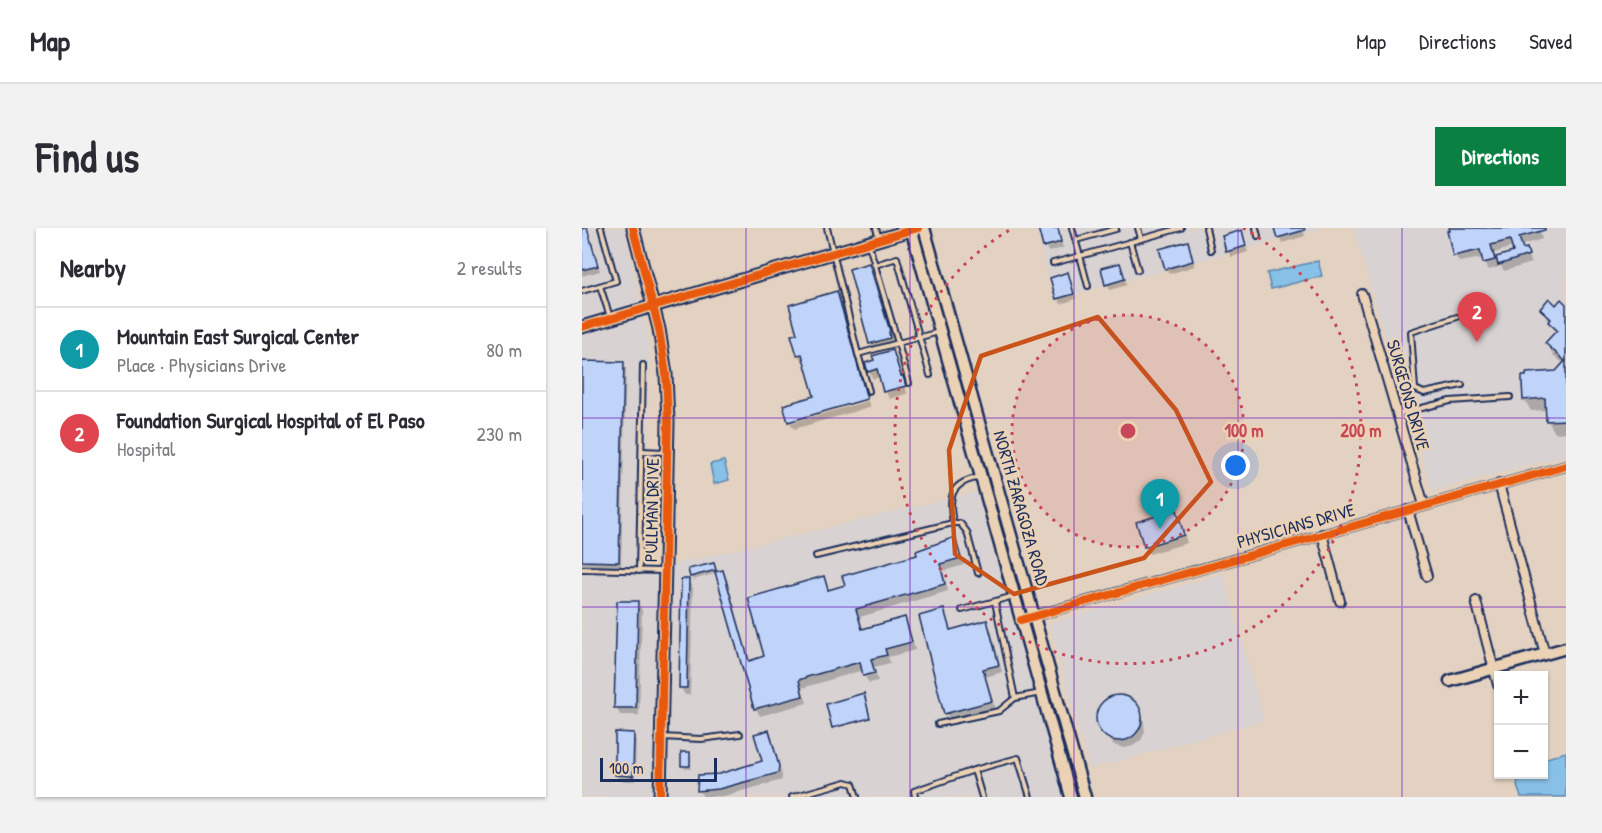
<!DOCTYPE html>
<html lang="en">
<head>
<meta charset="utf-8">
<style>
  :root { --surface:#fff; --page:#f2f2f3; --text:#2b2b33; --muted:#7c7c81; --line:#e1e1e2; --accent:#0b8043 }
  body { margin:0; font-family:"Patrick Hand",sans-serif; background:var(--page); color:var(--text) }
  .controls { position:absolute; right:18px; bottom:18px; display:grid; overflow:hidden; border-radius:0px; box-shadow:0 2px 4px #0004 }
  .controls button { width:54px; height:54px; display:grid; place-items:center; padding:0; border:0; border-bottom:2px solid var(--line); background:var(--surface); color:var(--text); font:30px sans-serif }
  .scale { position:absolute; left:18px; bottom:15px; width:117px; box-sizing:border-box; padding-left:6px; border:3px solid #1b2f5e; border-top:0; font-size:16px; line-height:21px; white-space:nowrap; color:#1b2f5e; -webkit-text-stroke:4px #ecd2b4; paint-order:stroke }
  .you { position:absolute; left:654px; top:238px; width:21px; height:21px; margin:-15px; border:4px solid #fff; border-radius:50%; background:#1a73e8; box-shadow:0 0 0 9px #1a73e833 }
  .badge { display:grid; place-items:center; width:39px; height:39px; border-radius:50%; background:var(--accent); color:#fff; font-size:20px; font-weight:700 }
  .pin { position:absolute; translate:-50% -50px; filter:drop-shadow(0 2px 3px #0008) }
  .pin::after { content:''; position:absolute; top:32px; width:21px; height:18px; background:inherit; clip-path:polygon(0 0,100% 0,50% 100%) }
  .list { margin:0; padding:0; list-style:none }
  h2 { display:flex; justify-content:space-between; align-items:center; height:78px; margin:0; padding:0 24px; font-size:26px }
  h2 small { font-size:20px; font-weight:400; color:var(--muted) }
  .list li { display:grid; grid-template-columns:39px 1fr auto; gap:18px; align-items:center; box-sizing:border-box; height:84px; padding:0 24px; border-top:2px solid var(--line) }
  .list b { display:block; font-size:22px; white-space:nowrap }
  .list p { margin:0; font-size:20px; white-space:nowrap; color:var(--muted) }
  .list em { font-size:20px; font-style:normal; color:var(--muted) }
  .map { position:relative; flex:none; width:984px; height:569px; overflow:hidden; border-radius:0px }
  header { display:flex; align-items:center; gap:36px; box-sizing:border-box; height:84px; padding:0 30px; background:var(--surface); border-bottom:2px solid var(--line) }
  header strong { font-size:28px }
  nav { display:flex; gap:33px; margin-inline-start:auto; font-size:21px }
  .intro { display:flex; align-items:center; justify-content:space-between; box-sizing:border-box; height:144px; padding:0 36px }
  h1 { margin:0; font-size:42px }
  .button { padding:15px 27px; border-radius:0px; background:var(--accent); color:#fff; font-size:21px; font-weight:700 }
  main { display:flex; gap:36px; padding:0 36px }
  aside { flex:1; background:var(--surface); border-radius:0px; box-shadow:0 2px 4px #0004 }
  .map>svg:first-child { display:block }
  .built { fill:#d8d2d2 }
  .water { fill:#88c1e7; stroke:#5c87b0; stroke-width:1.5 }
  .shadow { fill:#0003; fill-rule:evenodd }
  .building { fill:#c0d3f8; stroke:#1b2f5e; stroke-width:1.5 }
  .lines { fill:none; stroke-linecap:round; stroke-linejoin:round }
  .service-casing { stroke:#1b2f5e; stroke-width:8 }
  .minor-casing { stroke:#1b2f5e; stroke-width:12 }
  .tertiary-casing { stroke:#1b2f5e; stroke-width:15 }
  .secondary-casing { stroke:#1b2f5e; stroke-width:15 }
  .service { stroke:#ecd2b4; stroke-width:4 }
  .minor { stroke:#ecd2b4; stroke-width:8 }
  .tertiary { stroke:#ecd2b4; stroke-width:10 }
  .secondary { stroke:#ecd2b4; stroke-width:10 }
  .cycleway-casing { stroke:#ecd2b4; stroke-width:11 }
  .cycleway { stroke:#e8590c; stroke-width:8 }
  .marked { fill:none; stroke:#c95318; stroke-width:4.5; stroke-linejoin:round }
  .grid { fill:none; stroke:#7b2cbf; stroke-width:1.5; stroke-opacity:0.55 }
  .ring { fill:none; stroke:#c8485b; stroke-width:3; stroke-dasharray:3 6 }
  .labels { text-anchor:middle; stroke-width:5; stroke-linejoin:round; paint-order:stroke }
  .street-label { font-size:18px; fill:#1b2f5e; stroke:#ecd2b4 }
  .centre { fill:#c8485b; stroke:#ecd2b4; stroke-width:3 }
  .ring-label { font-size:18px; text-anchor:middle; font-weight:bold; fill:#c8485b; stroke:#ecd2b4; stroke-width:5; stroke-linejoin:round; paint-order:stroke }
</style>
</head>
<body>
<header>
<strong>Map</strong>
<nav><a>Map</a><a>Directions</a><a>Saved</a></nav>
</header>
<div class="intro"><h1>Find us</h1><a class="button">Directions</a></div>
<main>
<aside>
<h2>Nearby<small>2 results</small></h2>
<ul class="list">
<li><span class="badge" style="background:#0f9aa8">1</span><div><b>Mountain East Surgical Center</b><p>Place · Physicians Drive</p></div><em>80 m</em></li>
<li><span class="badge" style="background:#e0444e">2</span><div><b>Foundation Surgical Hospital of El Paso</b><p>Hospital</p></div><em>230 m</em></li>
</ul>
</aside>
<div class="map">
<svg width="984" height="569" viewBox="0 0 984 569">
  <rect width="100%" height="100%" fill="#e3d2c2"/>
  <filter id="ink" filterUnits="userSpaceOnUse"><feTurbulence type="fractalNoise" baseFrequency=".0167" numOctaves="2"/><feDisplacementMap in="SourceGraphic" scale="12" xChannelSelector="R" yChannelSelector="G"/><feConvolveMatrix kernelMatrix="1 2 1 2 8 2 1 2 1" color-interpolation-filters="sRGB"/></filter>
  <g filter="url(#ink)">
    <!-- built -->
    <g class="built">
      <path d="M0 0H43L67 114 65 343 395 264 482 569H0Z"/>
      <path d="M453 0H743L473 71Z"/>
      <path d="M771 0H984V227L850 263Z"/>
      <path d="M641 346 682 492 508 541 467 395Z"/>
    </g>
    <!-- water -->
    <g class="water">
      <path d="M736 33 740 48 689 61 685 45Z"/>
      <path d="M142 233 147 252 132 256 128 236Z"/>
      <path d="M984 524V569H939L935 558 937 547 962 546V531Z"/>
    </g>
    <!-- shadow -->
    <g class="shadow">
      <path d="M0 0H6L18 43 0 48Z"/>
      <path d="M458 0H476L481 20 466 24Z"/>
      <path d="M694 0H721L723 8 700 15Z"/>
      <path d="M869 0H957L960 11 940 17 950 35 922 43 919 38 907 42 901 30 877 34 873 27ZM931 19 933 25 914 31 912 25Z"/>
      <path d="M659 4 666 24 649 29 646 23Z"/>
      <path d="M605 14 613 38 587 46 584 40Z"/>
      <path d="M287 37 291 44 311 111H310L312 118 293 123 289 115Z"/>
      <path d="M538 37 545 57 528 62 525 56Z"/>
      <path d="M485 46 494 71 479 76 476 70Z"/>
      <path d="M254 65 258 73 286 170 207 192 234 169 224 133 221 134 216 127 211 108 216 107Z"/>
      <path d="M984 78V204L973 205 966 193 965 182 949 183 942 171 982 136 971 127 965 115 974 105 959 81Z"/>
      <path d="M311 123 315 131 325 165H327L307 171 298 149 291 151 287 143Z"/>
      <path d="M0 134 41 135 44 141 39 339 0 338Z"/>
      <path d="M286 173 288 179 212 201 208 195Z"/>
      <path d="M594 284 598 292 605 315 567 326 563 318Z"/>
      <path d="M372 311 382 337 361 343 366 363 278 389 281 402 322 391 327 398 333 422 306 429 308 435 292 439 293 443 282 446 281 442 220 460 225 475 178 488 174 481 135 345 111 352 109 348 133 340 134 345 140 343 145 351 168 434 184 429 242 350 248 363 265 358Z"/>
      <path d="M106 353 111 360 108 467H103L99 460Z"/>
      <path d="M55 375 60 382 57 487H38L34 479Z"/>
      <path d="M362 383 369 403 404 394 409 401 420 444 404 449 413 481 368 493 364 485Z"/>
      <path d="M294 446 296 453 287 455 283 449Z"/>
      <path d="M282 468 287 491 252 500 245 477Z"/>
      <path d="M539 469 547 471 557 481 561 489 563 504 559 512 551 518 542 520 532 517 517 497 518 482 524 474 531 470Z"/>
      <path d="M186 503 190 511 200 547V552L142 568 121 569 117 562 137 547 182 535Z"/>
      <path d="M51 506 54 512 53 553H37L34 547Z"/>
      <path d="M107 525 109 529V541H103L101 538Z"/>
    </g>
    <!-- building -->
    <g class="building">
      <path d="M0 0H5L16 38 0 42Z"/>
      <path d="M456 0H476L479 14 461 19Z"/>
      <path d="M692 0H722L723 2 695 10Z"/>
      <path d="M867 0H963V2L937 9 941 21 945 20 947 27 916 37 914 29 931 24 928 12 909 17 913 32 901 35 898 22 871 28 865 3H868Z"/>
      <path d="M660 2 664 18 644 24 640 8Z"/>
      <path d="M606 13 611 33 583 41 577 21Z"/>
      <path d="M287 35 308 103 307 104 308 110 287 116 267 41Z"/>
      <path d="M538 35 543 51 523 57 519 40Z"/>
      <path d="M486 44 492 66 474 71 468 50Z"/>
      <path d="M255 63 285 171 206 194 201 177 232 168 220 126 215 127 209 107 215 106 207 77Z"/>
      <path d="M967 70 974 77 979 71 984 76V192L964 193 963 170 941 172 940 155V148H944V145L974 143 983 133 963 115 975 102 966 94 969 91 958 81Z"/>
      <path d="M311 122 319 148H321L324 158 301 164 295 141 286 144 283 135 292 132 290 128Z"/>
      <path d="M0 133 42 134 37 334 0 333Z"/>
      <path d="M595 282 602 307 562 319 554 294Z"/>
      <path d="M373 309 379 330 358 336 363 356 274 381 280 401 323 389 330 414 303 421 305 427 289 431 293 445 281 448 278 434 225 449 217 452 221 468 172 481 133 344 141 342 167 433 182 428 166 370 242 348 246 362 263 357 260 348 335 327 334 323Z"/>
      <path d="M132 335 134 342 108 349 106 341Z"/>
      <path d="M99 351H107L105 460H97Z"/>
      <path d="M35 373H56L54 480H32Z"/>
      <path d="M362 381 368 402 405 392 417 437 401 441 410 473 362 486 337 388Z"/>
      <path d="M282 465 288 490 250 500 244 476Z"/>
      <circle cx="537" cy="490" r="23"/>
      <path d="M187 502 197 538 196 545 137 561 115 563 116 547 137 546 180 533 172 506Z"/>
      <path d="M33 504 52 505 51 548 33 547Z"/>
      <rect x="99" y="524" width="9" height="14"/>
    </g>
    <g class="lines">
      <defs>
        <g id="service">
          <path d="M245 0 276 126"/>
          <path d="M294 0 297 11"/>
          <path d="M490 0 498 28 599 0"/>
          <path d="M556 0 559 11"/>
          <path d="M624 0 629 22"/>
          <path d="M674 0 676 8"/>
          <path d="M494 12 534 1"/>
          <path d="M548 14 556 42"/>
          <path d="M287 17 316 115 357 104"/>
          <path d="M471 35 498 28 506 58"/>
          <path d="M293 37 315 30 348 147"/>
          <path d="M18 58 28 89"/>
          <path d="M0 63 34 53 19 0"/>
          <path d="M875 89 829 104 833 161 842 165 880 157"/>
          <path d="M287 163 276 126 316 115 327 155"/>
          <path d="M816 186 868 173 928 169"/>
          <path d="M60 223 83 224"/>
          <path d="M371 295H378L385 304 396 345"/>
          <path d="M234 328 371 295C366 269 368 254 399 249"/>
          <path d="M0 341 80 343"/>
          <path d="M57 343 61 137"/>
          <path d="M413 374 433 470"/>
          <path d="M380 382 432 368"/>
          <path d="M356 496 417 483 433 470 459 465"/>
          <path d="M80 509 119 511 158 506"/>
          <path d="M392 542 436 530 448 569"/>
          <path d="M210 569 264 554 271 556 275 569"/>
          <path d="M333 569 332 563 392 542 400 569"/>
        </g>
        <g id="minor">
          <path d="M780 66 842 277"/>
          <path d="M917 256 963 426"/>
          <path d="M826 282 845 348"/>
          <path d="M740 306 758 373"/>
          <path d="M894 373 916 457"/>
          <path d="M449 389 984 238"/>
        </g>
        <g id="tertiary">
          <path d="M51 0 77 101 84 146 86 194 78 569"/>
          <path d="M0 99 336 0"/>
          <path d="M868 453 984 420"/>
        </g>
        <g id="secondary">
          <path d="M329 0 489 569"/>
          <path d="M342 0 503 569"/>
        </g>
      </defs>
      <!-- service casing -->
      <use href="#service" class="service-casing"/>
      <!-- minor casing -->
      <use href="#minor" class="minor-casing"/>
      <!-- tertiary casing -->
      <use href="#tertiary" class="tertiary-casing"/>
      <!-- secondary casing -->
      <use href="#secondary" class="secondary-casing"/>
      <!-- service -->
      <use href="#service" class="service"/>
      <!-- minor -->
      <use href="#minor" class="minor"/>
      <!-- tertiary -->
      <use href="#tertiary" class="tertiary"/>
      <!-- secondary -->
      <use href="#secondary" class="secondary"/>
      <defs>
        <g id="cycleway">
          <path d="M51 0 77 101 84 146 86 194 78 569"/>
          <path d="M0 99 336 0"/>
          <path d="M439 392 984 238"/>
        </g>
      </defs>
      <!-- cycleway casing -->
      <use href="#cycleway" class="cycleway-casing"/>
      <!-- cycleway -->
      <use href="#cycleway" class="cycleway"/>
    </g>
  </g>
  <!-- marked area -->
  <path class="marked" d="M516 89 594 182 629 254 562 330 432 366 373 326 367 222 399 128Z"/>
  <!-- grid -->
  <path class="grid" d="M164 0V569M328 0V569M492 0V569M656 0V569M820 0V569M0 190H984M0 379H984"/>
  <!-- distance rings -->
  <circle cx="546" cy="203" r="116" fill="#c8485b" fill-opacity=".12"/>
  <g class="ring">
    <circle cx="546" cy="203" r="116"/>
    <path d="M661 0A233 233 0 1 1 431 0"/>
  </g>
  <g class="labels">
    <!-- street labels -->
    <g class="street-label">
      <text transform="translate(826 167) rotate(74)" y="6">SURGEONS DRIVE</text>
      <text transform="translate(439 280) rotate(74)" y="6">NORTH ZARAGOZA ROAD</text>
      <text transform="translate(70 282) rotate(-89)" y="6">PULLMAN DRIVE</text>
      <text transform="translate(714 298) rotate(-16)" y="6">PHYSICIANS DRIVE</text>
    </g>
  </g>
  <circle cx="546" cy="203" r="9" class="centre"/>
  <g class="ring-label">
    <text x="662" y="209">100 m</text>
    <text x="779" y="209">200 m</text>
  </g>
</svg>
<div class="controls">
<button>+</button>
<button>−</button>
</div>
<div class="scale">100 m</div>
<div class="you"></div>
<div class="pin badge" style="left:578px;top:301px;background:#0f9aa8">1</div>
<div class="pin badge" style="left:895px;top:114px;background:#e0444e">2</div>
</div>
</main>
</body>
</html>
